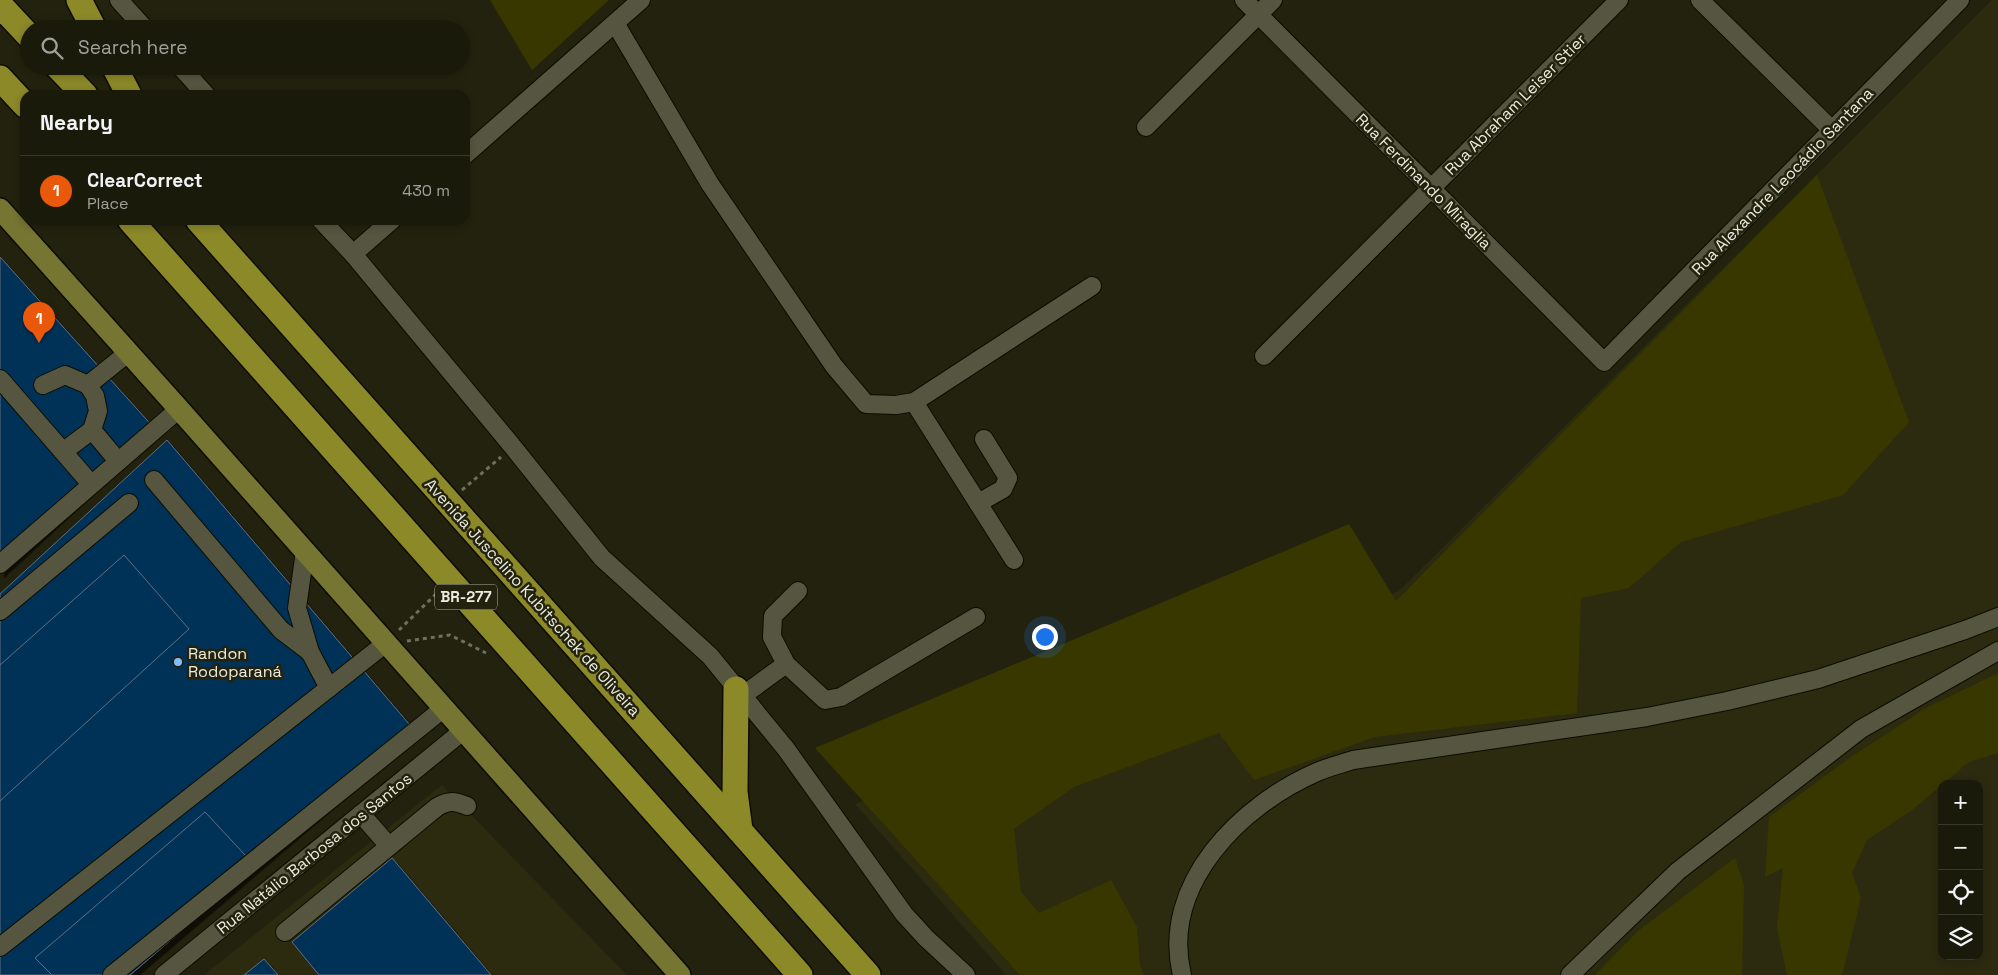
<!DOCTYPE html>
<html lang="en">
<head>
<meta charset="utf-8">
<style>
  :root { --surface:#1a1a0a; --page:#232313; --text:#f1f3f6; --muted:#9fa19c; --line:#38382b; --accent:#ea580c }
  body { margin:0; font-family:"Space Grotesk",sans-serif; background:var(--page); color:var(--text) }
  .controls { position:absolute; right:15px; bottom:15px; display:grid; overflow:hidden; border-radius:10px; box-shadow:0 2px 8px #0003 }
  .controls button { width:45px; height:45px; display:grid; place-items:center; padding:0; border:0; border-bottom:1px solid var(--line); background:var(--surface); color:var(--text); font:25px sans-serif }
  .you { position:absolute; left:1044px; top:636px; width:18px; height:18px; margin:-12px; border:4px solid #fff; border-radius:50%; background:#1a73e8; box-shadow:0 0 0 8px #1a73e833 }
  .badge { display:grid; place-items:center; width:32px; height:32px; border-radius:50%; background:var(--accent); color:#fff; font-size:16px; font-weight:700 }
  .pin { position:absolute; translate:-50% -41px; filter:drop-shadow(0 1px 2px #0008) }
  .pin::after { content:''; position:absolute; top:26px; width:18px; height:15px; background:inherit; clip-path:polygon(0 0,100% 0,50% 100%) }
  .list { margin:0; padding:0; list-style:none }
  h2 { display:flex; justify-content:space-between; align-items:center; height:65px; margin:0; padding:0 20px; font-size:21px }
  h2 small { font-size:16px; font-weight:400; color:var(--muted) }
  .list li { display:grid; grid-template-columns:32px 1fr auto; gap:15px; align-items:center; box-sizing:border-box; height:70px; padding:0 20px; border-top:1px solid var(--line) }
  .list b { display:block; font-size:19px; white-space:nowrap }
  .list p { margin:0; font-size:16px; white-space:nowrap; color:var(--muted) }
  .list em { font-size:16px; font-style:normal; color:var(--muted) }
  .icon { flex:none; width:28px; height:28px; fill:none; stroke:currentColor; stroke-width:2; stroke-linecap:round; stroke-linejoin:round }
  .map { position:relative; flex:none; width:1998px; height:975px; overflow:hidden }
  .search { position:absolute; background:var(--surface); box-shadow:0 2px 8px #0003; left:20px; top:20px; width:450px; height:55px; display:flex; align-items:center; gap:12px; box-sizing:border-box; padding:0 18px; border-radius:28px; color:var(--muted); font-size:19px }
  .panel { position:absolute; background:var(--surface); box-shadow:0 2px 8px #0003; left:20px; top:90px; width:450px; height:135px; border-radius:15px }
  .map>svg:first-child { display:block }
  .built { fill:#2c2b10; fill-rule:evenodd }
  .green { fill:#393700 }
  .building { fill:#023259; stroke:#5e6e80; filter:url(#shadow) }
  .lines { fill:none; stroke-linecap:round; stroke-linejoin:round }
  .minor-casing { stroke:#0c0c00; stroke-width:20 }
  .major-casing { stroke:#0c0c00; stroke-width:24 }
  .highway-casing { stroke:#0c0c00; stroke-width:28 }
  .path { stroke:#706f5e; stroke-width:3; stroke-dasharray:4 4; stroke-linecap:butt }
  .minor { stroke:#565640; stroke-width:18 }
  .major { stroke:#767532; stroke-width:21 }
  .highway { stroke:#8c8929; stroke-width:25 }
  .poi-dot { fill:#80bdfa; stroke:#23220e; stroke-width:2 }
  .labels { text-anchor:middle; stroke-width:5; stroke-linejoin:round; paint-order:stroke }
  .shield { fill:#23220e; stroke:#afafa0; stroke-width:1 }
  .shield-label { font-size:15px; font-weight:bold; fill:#ebecdf }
  .street-label { font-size:16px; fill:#ebecdf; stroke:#23220e }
  .poi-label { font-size:16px; fill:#ebecdf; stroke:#23220e; text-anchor:start }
</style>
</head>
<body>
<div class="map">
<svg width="1998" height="975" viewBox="0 0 1998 975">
  <defs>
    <filter id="shadow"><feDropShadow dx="4.5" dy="4.5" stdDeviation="0" flood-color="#0009"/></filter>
  </defs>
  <rect width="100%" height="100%" fill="#23220e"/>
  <!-- built -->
  <g class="built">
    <path d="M1992 0H1998V975H1006L855 804 1399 591ZM1942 784H1979V956H1942Z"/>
    <path d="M442 785 627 975H204Z"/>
  </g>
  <!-- green -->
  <g class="green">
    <path d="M490 0H609L532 70Z"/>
    <path d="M1817 175 1909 422 1843 495 1681 542 1629 588 1581 598 1577 713 1375 737 1254 780 1219 733 1074 787 1014 829 1021 892 1039 913 1111 880 1137 927 1140 966 1144 975H1020L815 748 1349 524 1396 601Z"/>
    <path d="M1998 673V753L1969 762 1912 810 1867 840 1852 873 1861 898 1842 975H1787L1777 928 1783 868 1765 877 1769 817 1851 757 1926 708Z"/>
    <path d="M1735 858 1744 885 1742 975H1595L1638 931Z"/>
  </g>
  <!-- building -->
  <g class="building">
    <path d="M0 257 155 429 0 573Z"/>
    <path d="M167 440 415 731 130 975H0V594Z"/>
    <path d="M124 555 189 629 0 801V665Z"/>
    <path d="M205 812 246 856 104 975H52L35 958Z"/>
    <path d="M392 858 491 975H319L292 942Z"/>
    <path d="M264 959 278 975H244Z"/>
  </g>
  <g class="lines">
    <defs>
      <g id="minor">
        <path d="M119 0 145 29"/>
        <path d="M1244 0 1604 362 1960 0"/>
        <path d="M1700 0 1832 130"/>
        <path d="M615 23 710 184 834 366 866 404 896 405 914 402 1092 286"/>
        <path d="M180 66 206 95"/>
        <path d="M1146 127 1273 0"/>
        <path d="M465 155 641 0"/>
        <path d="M321 220 353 254 513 447 602 558 710 656 786 749 904 914 926 938 966 975"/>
        <path d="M353 254 392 220"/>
        <path d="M1264 356 1619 0"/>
        <path d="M0 379 91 484"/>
        <path d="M43 385 65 375 88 385 95 396 98 411 92 430 64 451"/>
        <path d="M88 385 129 352"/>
        <path d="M914 402 1014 560"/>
        <path d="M92 430 118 461"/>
        <path d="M154 480 281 630 310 652"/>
        <path d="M978 503 1003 489 1008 478 984 439"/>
        <path d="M305 551 297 608 310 652 329 688"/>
        <path d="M0 564 179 409"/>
        <path d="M798 591 773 616 772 637 786 664 825 700 841 697 976 617"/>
        <path d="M0 611 129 503"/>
        <path d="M742 696 786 664"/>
        <path d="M361 814 389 846"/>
        <path d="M285 932 437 807C449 800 455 801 467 806"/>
        <path d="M0 947 386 643"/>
        <path d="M112 975 444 708"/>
        <path d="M164 975 464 730"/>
        <path d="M1182 975C1160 884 1241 805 1317 772 1328 767 1341 764 1353 760L1647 717 1727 701 1818 679 1965 630 1998 617"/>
        <path d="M1570 975 1678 871 1861 729 1998 651"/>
      </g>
      <path id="major" d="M0 209 179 409 680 975"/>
      <g id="highway">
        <path d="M79 0 94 29"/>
        <path d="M0 5 29 36"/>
        <path d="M57 66 85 95"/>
        <path d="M114 66 129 95"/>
        <path d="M0 78 25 105"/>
        <path d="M130 220 800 975"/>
        <path d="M198 220 868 975"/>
        <path d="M736 689 735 792 740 830"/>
      </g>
    </defs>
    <!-- minor casing -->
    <use href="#minor" class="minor-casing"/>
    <!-- major casing -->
    <use href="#major" class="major-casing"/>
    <!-- highway casing -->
    <use href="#highway" class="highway-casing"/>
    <!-- path -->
    <g class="path">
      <path d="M462 490 501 457"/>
      <path d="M399 630 436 594"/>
      <path d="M407 641 450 635 486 653"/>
    </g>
    <!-- minor -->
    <use href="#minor" class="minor"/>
    <!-- major -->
    <use href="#major" class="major"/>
    <!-- highway -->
    <use href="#highway" class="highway"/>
  </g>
  <!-- markers -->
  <circle class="poi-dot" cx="178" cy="662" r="5"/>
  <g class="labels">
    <!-- shield labels -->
    <rect class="shield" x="435" y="584.5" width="62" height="25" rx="4"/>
    <g class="shield-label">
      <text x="466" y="602">BR-277</text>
    </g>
    <!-- street labels -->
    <g class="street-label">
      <text transform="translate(1515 104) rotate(-45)" y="6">Rua Abraham Leiser Stier</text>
      <text transform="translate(1424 181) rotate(45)" y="6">Rua Ferdinando Miraglia</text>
      <text transform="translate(1782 181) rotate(-46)" y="6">Rua Alexandre Leocádio Santana</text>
      <text transform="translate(533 597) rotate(48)" y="6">Avenida Juscelino Kubitschek de Oliveira</text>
      <text transform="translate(314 853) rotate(-39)" y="6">Rua Natálio Barbosa dos Santos</text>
    </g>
    <!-- poi labels -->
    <g class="poi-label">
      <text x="188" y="659">Randon<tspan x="188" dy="18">Rodoparaná</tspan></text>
    </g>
  </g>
</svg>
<div class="controls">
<button>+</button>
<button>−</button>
<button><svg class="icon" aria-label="locate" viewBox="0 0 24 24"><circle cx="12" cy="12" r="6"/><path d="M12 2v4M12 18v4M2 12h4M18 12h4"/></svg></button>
<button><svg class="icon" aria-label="layers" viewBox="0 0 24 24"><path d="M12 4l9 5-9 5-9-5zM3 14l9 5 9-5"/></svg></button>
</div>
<div class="you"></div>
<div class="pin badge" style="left:39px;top:343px">1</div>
<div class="search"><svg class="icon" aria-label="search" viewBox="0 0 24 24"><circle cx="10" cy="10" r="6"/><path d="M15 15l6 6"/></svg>Search here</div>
<section class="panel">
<h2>Nearby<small></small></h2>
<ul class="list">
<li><span class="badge">1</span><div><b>ClearCorrect</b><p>Place</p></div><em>430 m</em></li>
</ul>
</section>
</div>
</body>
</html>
